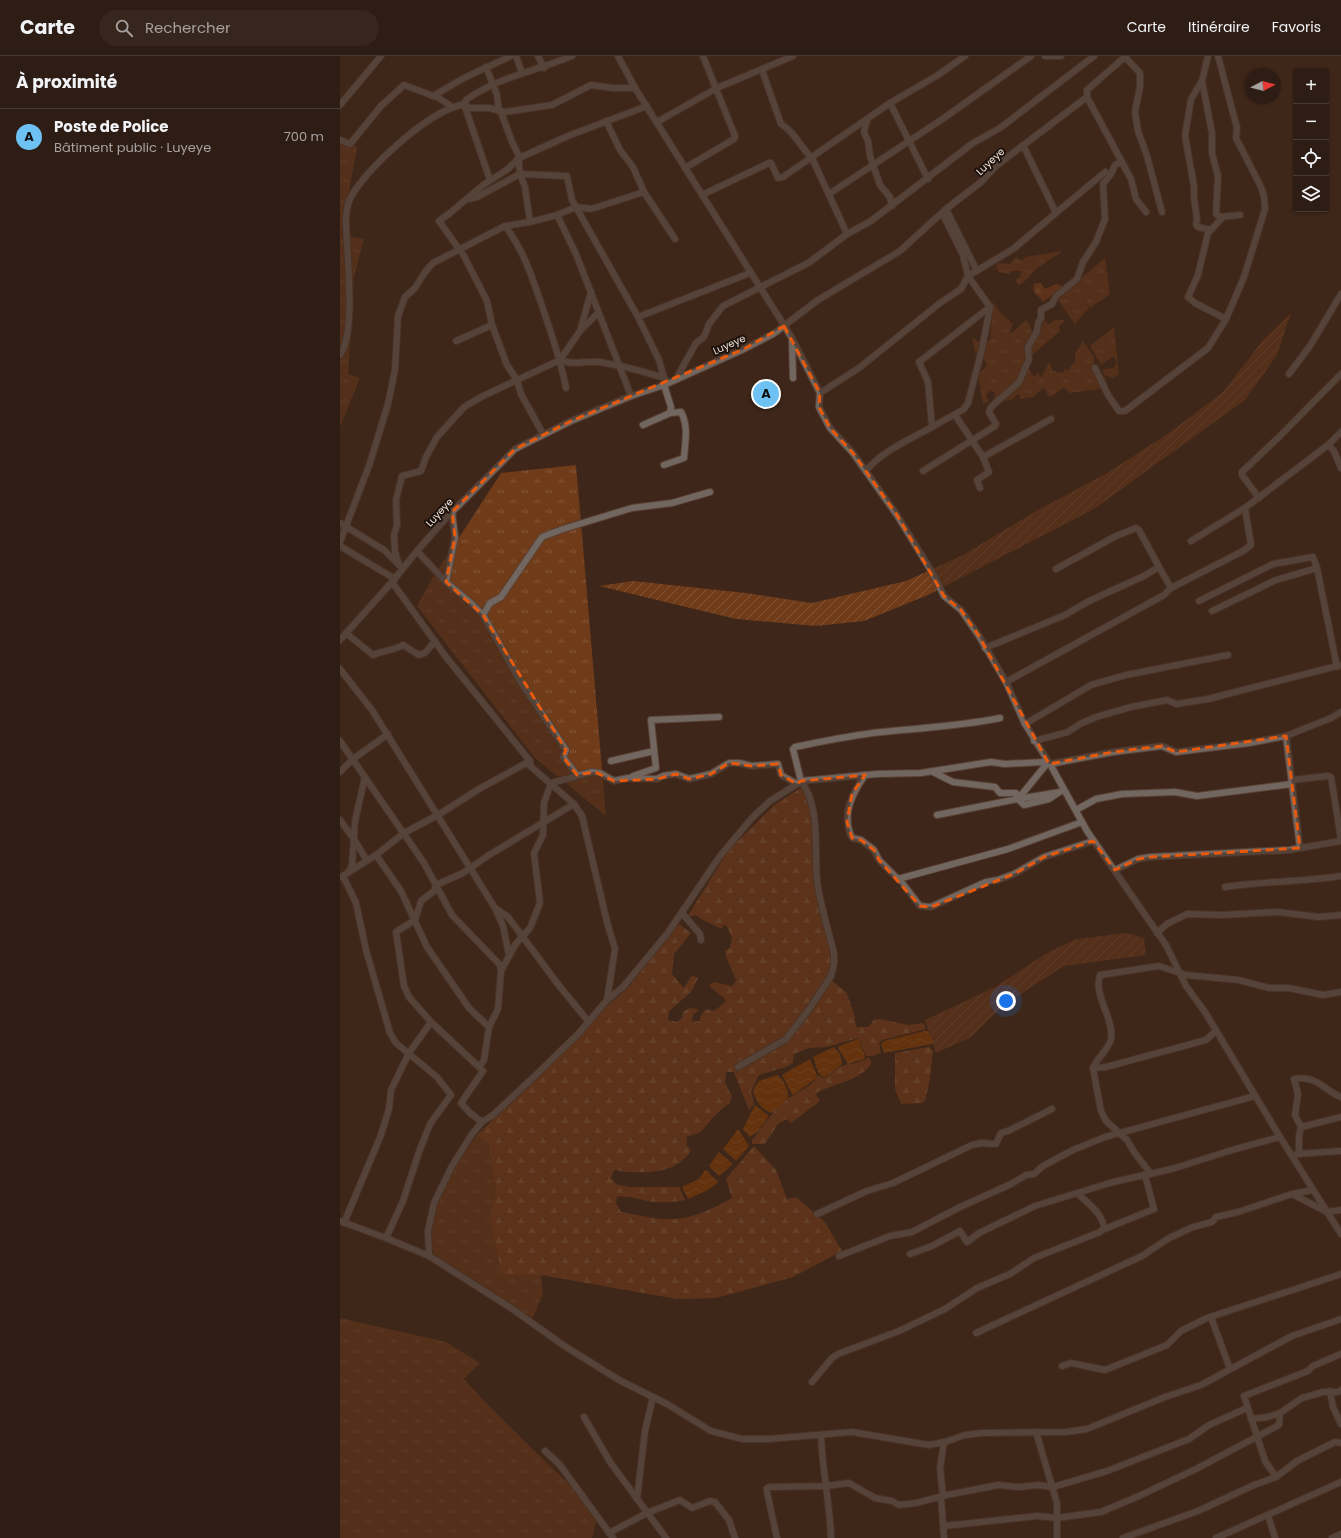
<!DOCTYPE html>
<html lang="fr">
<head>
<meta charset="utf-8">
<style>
  :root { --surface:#2e1d14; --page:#36261d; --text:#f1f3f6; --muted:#a7a2a0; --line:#493b34; --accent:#6ec2f3 }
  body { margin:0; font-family:Poppins,sans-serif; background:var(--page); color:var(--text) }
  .controls { position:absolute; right:12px; top:12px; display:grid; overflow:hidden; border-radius:4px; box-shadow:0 1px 3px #0004 }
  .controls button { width:36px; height:36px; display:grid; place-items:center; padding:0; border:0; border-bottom:1px solid var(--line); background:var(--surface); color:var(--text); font:20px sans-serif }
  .compass { position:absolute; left:905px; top:12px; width:36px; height:36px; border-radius:50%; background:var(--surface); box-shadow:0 1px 3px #0004; rotate:83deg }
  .you { position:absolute; left:666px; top:945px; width:14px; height:14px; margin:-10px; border:3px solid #fff; border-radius:50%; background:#1a73e8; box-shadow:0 0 0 6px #1a73e833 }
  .badge { display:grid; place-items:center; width:26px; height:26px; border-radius:50%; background:var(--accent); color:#111; font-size:13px; font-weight:700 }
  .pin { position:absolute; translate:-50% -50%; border:2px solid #fff; box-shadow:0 1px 4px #0006 }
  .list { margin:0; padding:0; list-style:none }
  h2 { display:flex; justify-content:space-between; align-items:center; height:52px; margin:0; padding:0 16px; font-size:17px }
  h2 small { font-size:13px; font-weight:400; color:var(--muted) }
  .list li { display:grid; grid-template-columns:26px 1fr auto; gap:12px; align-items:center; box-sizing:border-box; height:56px; padding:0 16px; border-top:1px solid var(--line) }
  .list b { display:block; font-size:15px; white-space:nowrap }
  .list p { margin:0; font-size:13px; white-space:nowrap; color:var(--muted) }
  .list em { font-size:13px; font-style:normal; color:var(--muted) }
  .icon { flex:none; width:22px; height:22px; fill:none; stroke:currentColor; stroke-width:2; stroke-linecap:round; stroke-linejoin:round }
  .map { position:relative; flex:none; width:1001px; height:1482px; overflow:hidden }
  header { display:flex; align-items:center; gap:24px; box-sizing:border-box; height:56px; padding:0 20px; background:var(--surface); border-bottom:1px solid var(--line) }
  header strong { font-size:19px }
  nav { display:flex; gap:22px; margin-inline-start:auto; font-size:14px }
  .search { width:280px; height:36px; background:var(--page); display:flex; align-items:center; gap:10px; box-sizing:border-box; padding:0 14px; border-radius:22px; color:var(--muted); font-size:15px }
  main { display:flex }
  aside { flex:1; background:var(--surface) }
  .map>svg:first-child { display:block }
  .grass { fill:url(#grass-tufts) }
  .forest { fill:url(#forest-firs) }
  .garden { fill:url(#garden-furrows) }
  .water { fill:url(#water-waves) }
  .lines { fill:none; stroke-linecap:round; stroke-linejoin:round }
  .minor-casing { stroke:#584235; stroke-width:8 }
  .minor { stroke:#726660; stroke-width:6 }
  .marked { fill:none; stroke:#e8590c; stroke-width:3; stroke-dasharray:8 5; stroke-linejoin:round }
  .labels { text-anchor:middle; stroke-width:4; stroke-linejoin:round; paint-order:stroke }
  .street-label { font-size:10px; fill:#f6e6de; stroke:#1d130d }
</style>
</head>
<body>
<header>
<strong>Carte</strong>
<div class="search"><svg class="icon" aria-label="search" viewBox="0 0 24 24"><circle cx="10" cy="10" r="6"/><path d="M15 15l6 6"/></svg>Rechercher</div>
<nav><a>Carte</a><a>Itinéraire</a><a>Favoris</a></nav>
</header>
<main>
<aside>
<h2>À proximité<small></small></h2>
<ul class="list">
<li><span class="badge">A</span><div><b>Poste de Police</b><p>Bâtiment public · Luyeye</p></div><em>700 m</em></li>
</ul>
</aside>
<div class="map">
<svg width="1001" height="1482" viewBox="0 0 1001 1482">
  <defs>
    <pattern id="grass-tufts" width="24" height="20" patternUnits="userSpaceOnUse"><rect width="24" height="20" fill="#6f3b19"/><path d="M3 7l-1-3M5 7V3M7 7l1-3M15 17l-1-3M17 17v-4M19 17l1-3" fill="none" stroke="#84573a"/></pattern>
    <pattern id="forest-firs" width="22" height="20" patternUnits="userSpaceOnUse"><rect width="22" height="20" fill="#82441c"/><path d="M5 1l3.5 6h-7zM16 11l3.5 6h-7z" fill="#945f3d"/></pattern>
    <pattern id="garden-furrows" width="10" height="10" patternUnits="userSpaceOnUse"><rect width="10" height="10" fill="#6f3b19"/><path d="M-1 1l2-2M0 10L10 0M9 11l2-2" fill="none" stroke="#84573a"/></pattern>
    <pattern id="water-waves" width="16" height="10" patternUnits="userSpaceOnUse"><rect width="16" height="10" fill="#924302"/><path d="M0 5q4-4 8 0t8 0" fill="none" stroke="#a25e26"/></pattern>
  </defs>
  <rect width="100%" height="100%" fill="#3e271a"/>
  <!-- grass -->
  <g class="grass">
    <path d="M0 81 17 91 1 179 24 183 14 221 8 318 20 322 0 371Z"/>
    <path d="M723 195 696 213 683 227 678 229 676 224 680 221 681 215H672L669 218 659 216 656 211 657 207 670 208 676 201 682 205 685 201Z"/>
    <path d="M765 202 770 238 750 252 741 239 749 252 735 268 716 241 735 228 736 230 735 227Z"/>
    <path d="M653 246 659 255 673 268 670 275 672 277 686 264 690 269 692 278 699 270 702 271 704 265 709 268C714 264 718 262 725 265L719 270 720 275C709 287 694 293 687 308L692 319 695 320 698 316 700 321 702 320 709 306 713 315 723 317 726 312 728 315 730 313V310L735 306V298L743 285 754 301V307L764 320 769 332 729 337 724 331 712 340H708L704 331 693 341 680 343V339L678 338 672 344 654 347 655 337 651 334 646 338 649 346 643 348 638 319 647 309 642 300 637 304 632 281 643 289 650 284Z"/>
    <path d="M774 271 779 318 773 322 764 319 763 313 773 312 777 307 774 300 761 309 750 290Z"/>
    <path d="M236 409 266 760 194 701 77 550 92 523 161 417Z"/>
    <path d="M136 1080 148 1084 156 1137 149 1163 162 1219H201L203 1238 190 1268 97 1207C77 1164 111 1114 136 1080Z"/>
    <path d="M0 1262 106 1286 140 1307 124 1323C166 1370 215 1412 258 1458L252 1482H0Z"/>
  </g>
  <!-- forest -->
  <g class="forest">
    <path d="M698 227H701L705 233 716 228 721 229 722 231 703 246C699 238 691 239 694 228Z"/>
    <path d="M461 732 468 736 474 773V821L492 897 491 924 506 936 514 957 516 971H528L534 964 540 963 568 969 584 967 586 973 542 984 539 987 541 997 532 1000H526L519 982 486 991 469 992 454 998 453 1007 446 1011 419 1019 411 1035 414 1048 409 1054 394 1016H386L385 1027 392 1040 390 1047C378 1054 371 1065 362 1074 359 1078 352 1078 347 1081V1090L351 1094C337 1120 298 1118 274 1114L271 1122 276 1128 289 1131H339L345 1144C335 1146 325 1147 314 1146 301 1145 293 1139 277 1141L276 1147 281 1156C298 1159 317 1164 334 1163 355 1162 374 1152 392 1142L386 1123 414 1090 436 1114 447 1143 456 1141 485 1166 502 1195 453 1221 376 1242 337 1243 201 1219H162L149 1163 156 1137 148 1085 136 1080 241 979 253 962 287 933 339 868 351 877 334 898 332 918 344 932 352 919 358 922 351 936 329 955 328 964 337 966 342 962 343 956 349 952 358 953 357 956 353 958 352 966 360 965 361 959 366 953 374 955 386 946 384 942 370 931V928L374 926 392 930 396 925C393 914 387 906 385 895L390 892 392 882 387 870 383 869 382 873 361 863 356 859 347 861 388 795 434 749Z"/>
    <path d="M589 991 593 995 590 1023 585 1045 582 1047 561 1048 555 1033V997Z"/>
    <path d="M527 1002H530L531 1008C519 1026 492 1027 475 1038L480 1045 451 1067 446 1063 438 1068 425 1088H412V1084C423 1070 434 1053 449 1042 459 1035 473 1030 478 1019L483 1022C491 1021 494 1012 502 1010 510 1007 519 1008 527 1002Z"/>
  </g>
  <!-- garden -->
  <g class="garden">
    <path d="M951 257 937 299 905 344 754 453 588 539 524 565 476 570 396 563 259 530 293 525 406 537 472 547 566 525 623 499 698 454 767 417 829 377 883 336 923 284Z"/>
    <path d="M787 877 804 882 806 899 724 910 665 948 631 981 596 997 585 964 655 931 705 898 736 883Z"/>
  </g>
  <!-- water -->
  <g class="water">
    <path d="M584 975H588L593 985 592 988 544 997 541 988 544 985Z"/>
    <path d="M519 983 525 1000 524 1003 508 1008 498 992 499 990Z"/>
    <path d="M494 991 500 998 502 1008 487 1020 483 1021 478 1016 473 1001Z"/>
    <path d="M470 1003 477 1019 475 1023 453 1039 452 1038 442 1019Z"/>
    <path d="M437 1019C443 1022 449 1035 448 1042L432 1057C422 1055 415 1044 413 1034L419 1025Z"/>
    <path d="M415 1049 429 1060 418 1075 410 1081 403 1073Z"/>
    <path d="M398 1073 409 1090 396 1105 383 1093Z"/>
    <path d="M379 1096 393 1108 379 1120 369 1110Z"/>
    <path d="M365 1114 367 1115 378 1126 368 1134 348 1143 342 1131 359 1123Z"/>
  </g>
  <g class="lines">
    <defs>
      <g id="minor">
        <path d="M176 0 182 17"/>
        <path d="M198 0 204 12"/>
        <path d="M278 0 295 32 452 282 480 337 479 351 490 372 513 397 557 459 595 521 604 540 621 554 639 580 666 626 685 668 710 708 747 775 826 889 846 930 865 956 940 1081 1001 1178"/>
        <path d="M705 0H721"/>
        <path d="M868 0 862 25 872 77V97L878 120 876 158 880 161 900 159"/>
        <path d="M785 1 800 17V31L795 56 798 75 807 100 822 156"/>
        <path d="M146 11 157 39 159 55"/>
        <path d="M422 14 441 68C455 76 460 91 472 102L507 178"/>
        <path d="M862 25 851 43 845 80 854 130V142L857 163 856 168 858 171 871 174"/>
        <path d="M93 40 124 22 171 0"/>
        <path d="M747 41 791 123 796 143 806 156"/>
        <path d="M550 47 588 123"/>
        <path d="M0 49 41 0"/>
        <path d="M161 56 172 86 178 98 180 118 185 131 190 166"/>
        <path d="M527 64 524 76 528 85 530 100 540 129 550 141 552 150"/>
        <path d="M266 65 280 94 293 111 304 136 335 183"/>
        <path d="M317 66 377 32 453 0"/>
        <path d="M0 84 10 88 41 50 64 29 99 42 112 51"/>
        <path d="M345 112 394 83 395 80 363 0"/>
        <path d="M150 124 124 48 126 44C158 21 196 15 232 0"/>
        <path d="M489 138 604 62 691 0"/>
        <path d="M362 139 429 107H431L438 122 443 121 550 47 598 19 625 0"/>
        <path d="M129 143 137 141 180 118 227 120 232 144 298 261 319 304 324 322 328 327"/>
        <path d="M606 153 637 215"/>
        <path d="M716 157 765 116"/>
        <path d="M217 159 236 198 291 340"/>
        <path d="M883 161 868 177 858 219 848 241 855 247 886 263"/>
        <path d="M165 170C184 194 193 224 203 253 212 279 221 305 226 332"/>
        <path d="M298 261 410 217"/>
        <path d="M240 275 251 236"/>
        <path d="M452 284 453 322"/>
        <path d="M116 285 152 269"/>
        <path d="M0 299C15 278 8 212 7 185 6 171 4 154 11 141 20 124 43 101 57 89 75 73 101 53 124 48L130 52H149L165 56 212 49 251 29 273 32H295"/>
        <path d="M220 304C234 310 246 304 260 306 282 310 303 315 324 322"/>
        <path d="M755 312 768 339 779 355H785L868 292 886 263 904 221 925 153 924 140 921 131 896 82 897 72 878 0"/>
        <path d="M949 318 970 290 1001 238"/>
        <path d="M336 323 356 287 364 281 369 268 383 250 470 206 507 178 531 165 633 87 660 72 754 0"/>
        <path d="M480 337 519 312 600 247 621 233 628 220 673 193 716 157 683 89"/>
        <path d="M615 359 643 401 649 416 637 424 640 432"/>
        <path d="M303 369 330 357 331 351 324 329"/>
        <path d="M592 371 624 353 628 347 642 293 650 251"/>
        <path d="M203 378 181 338 177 324 167 309 152 269 147 245 124 200 99 165 110 157 143 129 168 113 179 102 228 80 307 50"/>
        <path d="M988 389 994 395 1001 412"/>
        <path d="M643 401 711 363"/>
        <path d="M324 409 344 402C345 386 349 371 341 356L330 357"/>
        <path d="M526 415C540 396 571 383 592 371L588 326 579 306 650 251 628 220 623 199 602 157"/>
        <path d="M583 415 655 370 656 368 649 356 650 353C654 346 671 335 678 327 683 321 684 312 689 304L688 291 697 275 698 267 701 262V254L712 248 716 240 737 223 743 206 756 186 765 163 763 128 771 118 775 109 781 106"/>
        <path d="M919 442 902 419V416L939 381 1001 318"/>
        <path d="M0 467 44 494 58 508"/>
        <path d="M851 485 905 452"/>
        <path d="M0 486 30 407 48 348 55 314 58 260 65 241 75 232 85 216 93 207 165 170 190 166 217 159 236 151 251 153 304 136"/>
        <path d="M0 490 55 523"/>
        <path d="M77 495 107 527 131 547 143 559 180 625 226 694 223 701 237 719"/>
        <path d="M59 509 55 496 54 479 57 469 56 444 62 420 81 415 86 401 97 381 124 351 143 340 220 304 240 275 258 257"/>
        <path d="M716 513 776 480 796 472 799 474 819 511"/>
        <path d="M52 526 106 601 190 705V710L234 748 242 760 267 866 275 893 267 944"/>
        <path d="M106 526 115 481 112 456"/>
        <path d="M859 545 933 508 973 501 977 512 997 611"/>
        <path d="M872 555 936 524 977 512"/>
        <path d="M143 559 150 547 161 541 202 481 223 473 292 452 332 447 370 436"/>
        <path d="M6 577 33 599C44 594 53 595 63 589L79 599 85 597 95 585"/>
        <path d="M0 584 52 526 77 495 106 462 175 393 231 365 291 340 324 329 404 293 433 278 478 244 560 195 606 153 641 126 656 110 747 41V34L786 0"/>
        <path d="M645 592 725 559 749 545 804 520 819 511 831 532"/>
        <path d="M0 613 32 654 155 852 168 861 217 927 248 965"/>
        <path d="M666 626 824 539 831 532 903 495 911 489 905 452 988 389 1001 376"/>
        <path d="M660 662C621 670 581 672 542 676 512 679 484 685 455 691L453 693 461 725 537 718 581 717 651 706 665 708 704 706 710 708 773 696 822 690 836 696 909 687 946 680 991 662 1001 656"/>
        <path d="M685 668 751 629 786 619 888 599"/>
        <path d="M946 680 960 792"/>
        <path d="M0 685 84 807 112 859 160 909 161 915"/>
        <path d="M694 685 728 676 740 668 756 661 791 651 827 644 836 648 868 643 1001 609"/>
        <path d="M271 705 314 695"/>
        <path d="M0 716 13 703 48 678"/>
        <path d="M593 716 613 726 655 731 660 737H676L678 743 720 736"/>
        <path d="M525 719C512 738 501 759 512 782L521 784 534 794 539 804 563 828 580 850 591 851 646 826 658 824 674 818 704 801 753 785"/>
        <path d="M293 720 316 712 311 664 379 661"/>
        <path d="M952 724 988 720 991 721 1001 783"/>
        <path d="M678 743 705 710 704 706"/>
        <path d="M736 754 756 743 782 738 835 736 857 740 952 728"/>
        <path d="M597 759 678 743 684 749 709 743 718 737"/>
        <path d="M0 764 14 783 27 805"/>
        <path d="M36 799 61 835 87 891 129 952 149 971"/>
        <path d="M775 814 798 803 810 801 949 794 1001 785"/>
        <path d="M8 817 12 810 15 765 25 721"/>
        <path d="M3 820 16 847 26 894 50 977 56 987 97 1021 111 1039 90 1068 79 1096 63 1145 46 1182"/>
        <path d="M1 821 36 799 64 777 98 759 139 733 190 705"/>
        <path d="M558 823 668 793 742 766"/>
        <path d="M885 831C923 825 962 826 1001 820"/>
        <path d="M155 852 163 870 169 899"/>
        <path d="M342 857 360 878 361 884"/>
        <path d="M817 877 827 868 847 858 882 859 938 856 979 861 1001 859"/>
        <path d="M91 966 139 1011"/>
        <path d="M753 1012 766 1011 866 984 876 975"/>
        <path d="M142 1066 130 1057 121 1047 143 1015 139 1011 144 1004 149 971 158 953 161 915 175 889 190 872 200 847 194 797 203 779 204 747 211 727 252 716 260 717 274 725 288 722 317 723 323 720 336 718 349 723 371 718 389 707H399L412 710 438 708 441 719 457 728 461 725C481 751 474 794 477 824 480 849 488 873 494 897V907L491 920 470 952 446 983 398 1011"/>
        <path d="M961 1071 1001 1061"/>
        <path d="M957 1098 1001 1095"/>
        <path d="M959 1098V1080L961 1071 955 1059 958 1038 954 1023C978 1019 983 1034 1001 1041"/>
        <path d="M811 1118 794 1096 787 1084 766 1065 761 1055 753 1012C757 1002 769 993 771 983 774 961 753 940 760 919L819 910 846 919 899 924 929 932H949L983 939 1001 936"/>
        <path d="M952 1138 987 1156 1001 1154"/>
        <path d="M477 1158 527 1135 553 1127 632 1089 641 1087 656 1088 661 1077 668 1075 712 1053"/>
        <path d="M0 1165 46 1182 89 1200 171 1252 223 1289 279 1324 327 1348 371 1375 402 1383H429L512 1376 589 1389 605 1386 625 1379 642 1377 726 1376 747 1373 825 1341 861 1329 952 1280 1001 1263"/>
        <path d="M4 1167 41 1079 49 1053 51 1034 69 997 91 966 69 941 64 930 56 876 75 864 81 845 94 835 96 829 123 817 149 799 234 748"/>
        <path d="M762 1174 814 1153 805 1119"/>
        <path d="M570 1198 592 1190 620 1175 627 1186 639 1177 695 1150 773 1126 832 1113 892 1094 940 1081"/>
        <path d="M89 1200 88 1175 94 1147 112 1110 132 1078 142 1066 153 1059 198 1017 239 977 267 944 283 931 327 878 380 800 412 762 430 745 457 728"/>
        <path d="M499 1200 550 1180 572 1176 620 1151 671 1128 686 1119 694 1118 703 1110 733 1094 765 1081 915 1040"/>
        <path d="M871 1261 890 1313"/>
        <path d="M636 1277 802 1200 829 1182 853 1171 872 1166 876 1161 898 1156 952 1138 973 1134"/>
        <path d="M722 1310 731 1307 765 1314 827 1289 841 1275 867 1262 1001 1218"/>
        <path d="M472 1326 492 1302 498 1298 559 1275 605 1253 637 1232 670 1218 694 1202 760 1176 764 1172C763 1158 748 1147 738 1138"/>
        <path d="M990 1335 993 1351 1001 1368"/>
        <path d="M244 1361 270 1406 326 1482"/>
        <path d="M911 1363 928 1361 940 1357 962 1342 983 1336H998L1001 1334"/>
        <path d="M696 1376 717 1447V1482"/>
        <path d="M481 1379C482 1413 490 1447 491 1482"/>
        <path d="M205 1395 220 1409 273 1482"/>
        <path d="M936 1421 925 1405 904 1340 968 1315 973 1310 1001 1298"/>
        <path d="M603 1440 600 1412 604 1386"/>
        <path d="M601 1441 604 1482"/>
        <path d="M297 1443 305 1375 313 1341"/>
        <path d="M928 1459 935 1482"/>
        <path d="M604 1470 697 1460 717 1462 761 1456 799 1440 856 1413 939 1369 940 1357"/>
        <path d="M269 1477 307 1457 340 1444 352 1452 370 1445 375 1446 389 1464 395 1482"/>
        <path d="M437 1482 427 1436V1432L430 1431 486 1430 509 1427 535 1442 552 1445 559 1449 576 1447 607 1439 658 1429 679 1431 698 1429 713 1431 767 1415 849 1383 869 1369 907 1352"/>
        <path d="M783 1482 858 1455 914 1429 936 1421 957 1405 995 1386 1001 1387"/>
        <path d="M876 1482 1001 1426"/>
        <path d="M992 1482 1001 1478"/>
      </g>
    </defs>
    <!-- minor casing -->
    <use href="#minor" class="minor-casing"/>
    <!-- minor -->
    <use href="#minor" class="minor"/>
  </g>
  <!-- marked area -->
  <path d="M0 0H1001V1482H0ZM444 270 480 337 479 351 490 372 513 397 557 459 604 540 621 554 639 580 709 708 773 696 822 690 836 696 946 680 960 792 810 801 798 803 775 814 753 785 704 801 674 818 591 851 580 850 539 804 534 794 521 784 512 782 507 766 512 738 525 719 461 725 457 728 441 719 438 708 412 710 389 707 371 718 349 723 336 718 317 723 274 725 255 716 237 719 223 701 226 694 143 559 106 526 115 481 112 456 175 393 231 365 404 293Z" fill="#3e271a" fill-opacity=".55" fill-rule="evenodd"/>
  <path class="marked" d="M444 270 480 337 479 351 490 372 513 397 557 459 604 540 621 554 639 580 709 708 773 696 822 690 836 696 946 680 960 792 810 801 798 803 775 814 753 785 704 801 674 818 591 851 580 850 539 804 534 794 521 784 512 782 507 766 512 738 525 719 461 725 457 728 441 719 438 708 412 710 389 707 371 718 349 723 336 718 317 723 274 725 255 716 237 719 223 701 226 694 143 559 106 526 115 481 112 456 175 393 231 365 404 293Z"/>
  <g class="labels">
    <!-- street labels -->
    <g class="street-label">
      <text transform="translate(650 105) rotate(-43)" y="4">Luyeye</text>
      <text transform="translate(389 288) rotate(-24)" y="4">Luyeye</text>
      <text transform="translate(99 456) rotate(-47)" y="4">Luyeye</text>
    </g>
  </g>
</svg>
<div class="controls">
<button>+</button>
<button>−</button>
<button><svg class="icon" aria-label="locate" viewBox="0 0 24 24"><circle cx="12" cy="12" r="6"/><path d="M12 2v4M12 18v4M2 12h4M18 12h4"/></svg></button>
<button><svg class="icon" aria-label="layers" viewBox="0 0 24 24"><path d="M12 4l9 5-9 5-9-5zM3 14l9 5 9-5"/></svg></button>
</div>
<svg class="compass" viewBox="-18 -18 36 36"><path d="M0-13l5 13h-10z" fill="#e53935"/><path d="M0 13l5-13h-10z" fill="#a7a2a0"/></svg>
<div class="you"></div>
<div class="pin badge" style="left:426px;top:338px">A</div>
</div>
</main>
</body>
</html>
